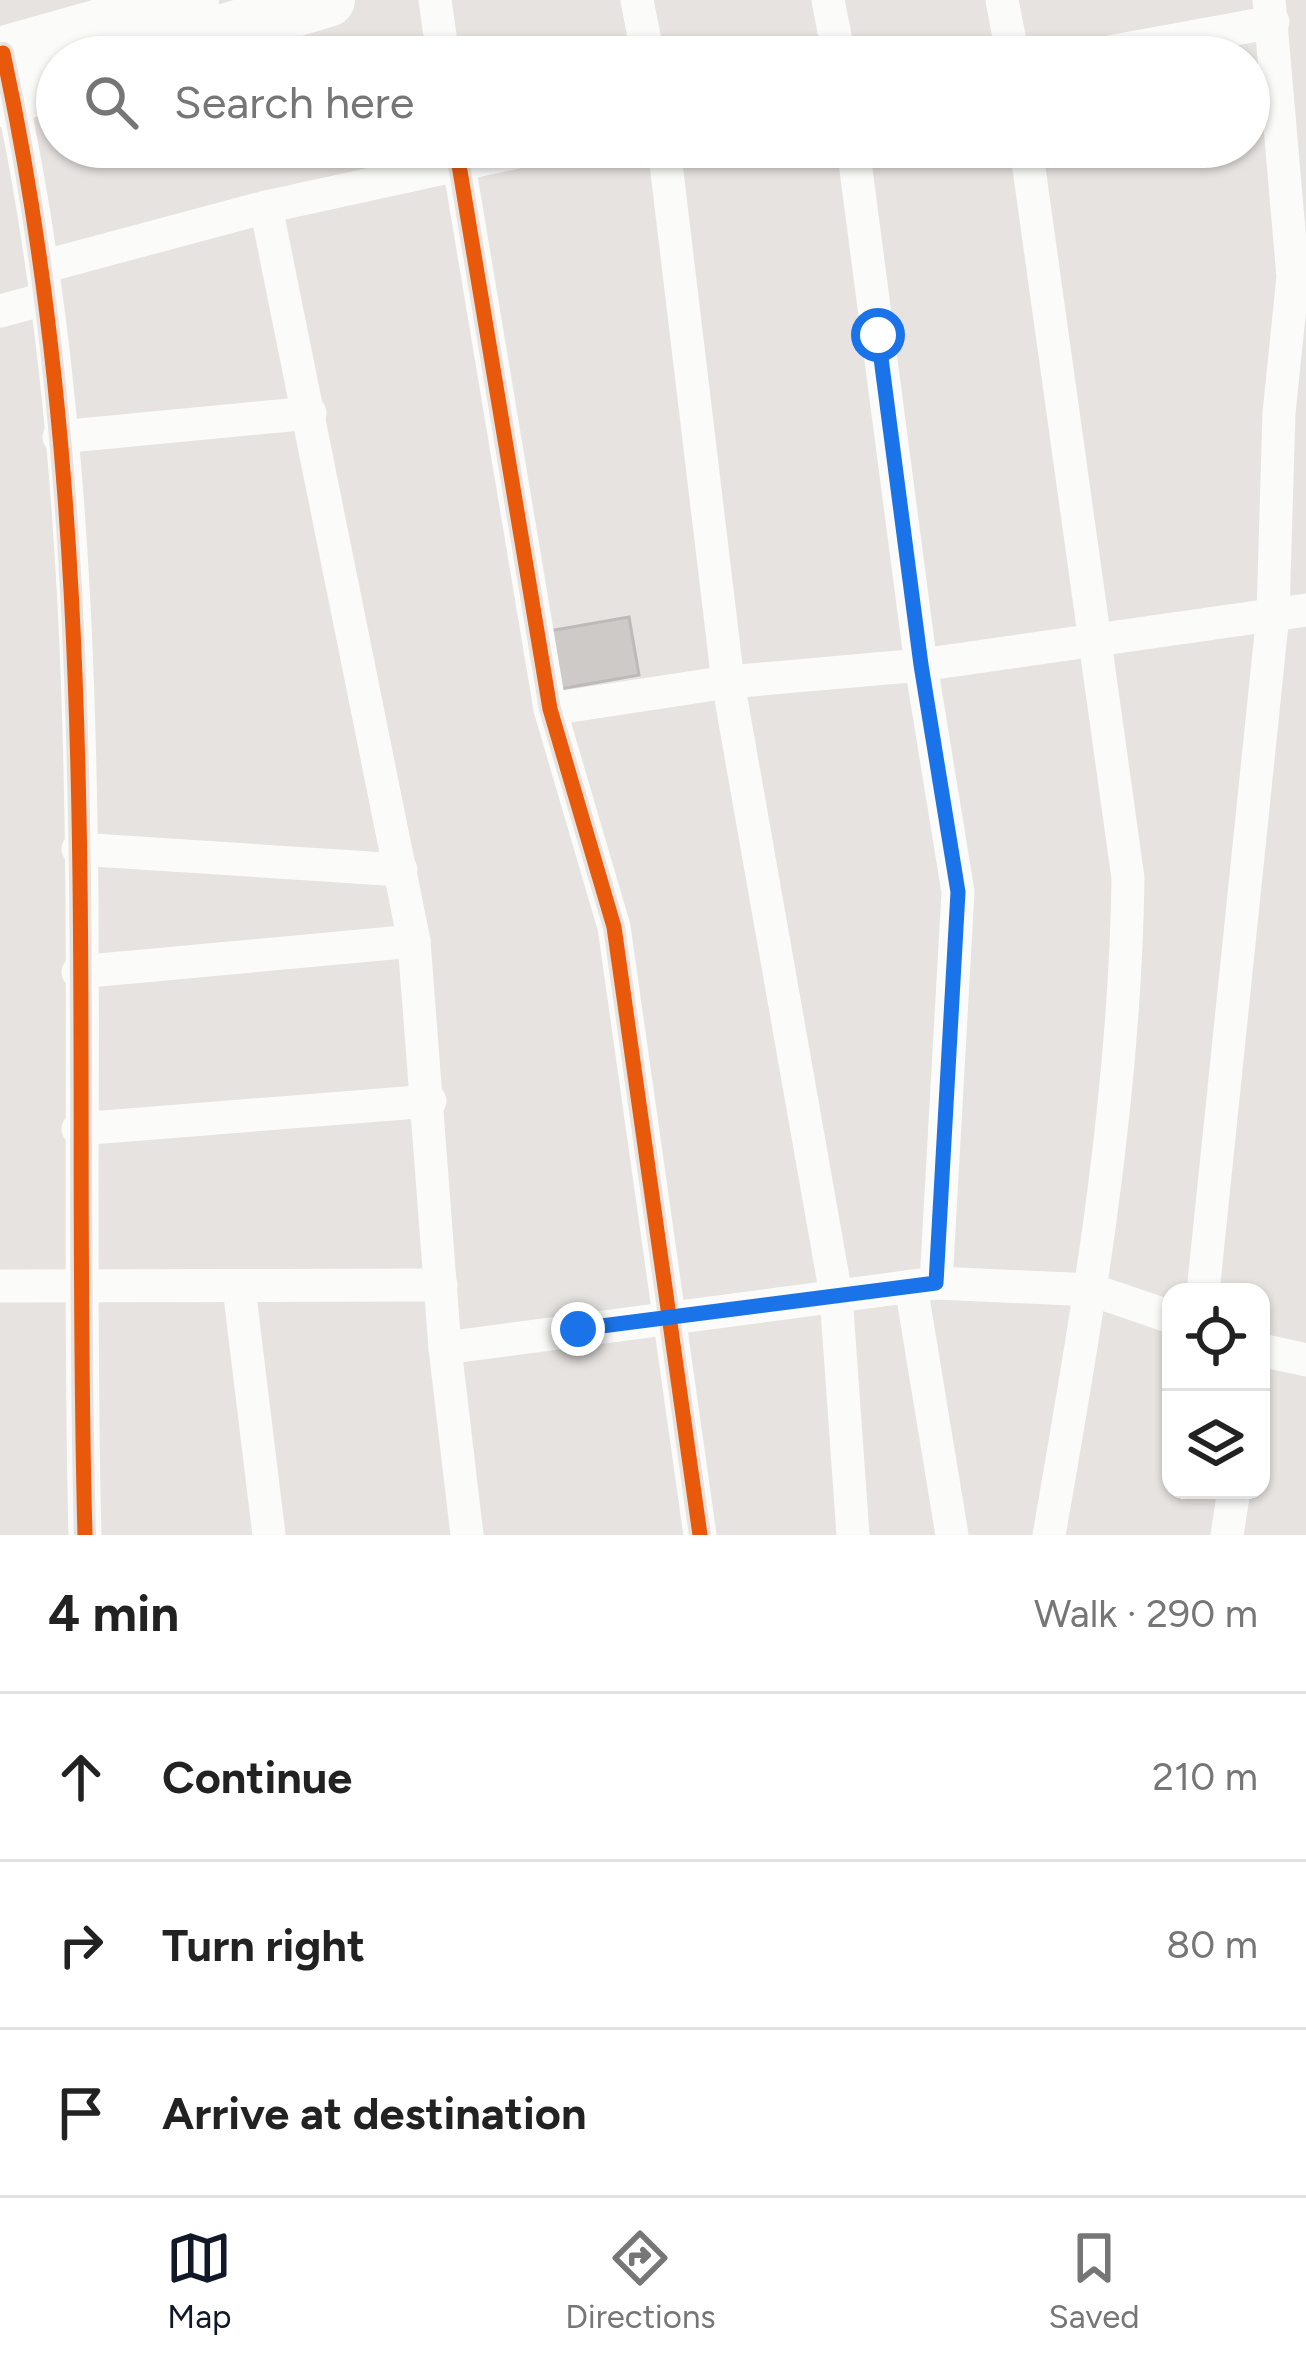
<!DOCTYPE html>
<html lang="en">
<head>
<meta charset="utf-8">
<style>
  :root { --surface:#fff; --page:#f6f6f6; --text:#222; --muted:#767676; --line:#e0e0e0; --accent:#111827 }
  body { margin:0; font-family:Figtree,sans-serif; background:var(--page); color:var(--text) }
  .controls { position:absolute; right:36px; bottom:36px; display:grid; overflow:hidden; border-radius:24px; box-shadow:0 3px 9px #0004 }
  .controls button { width:108px; height:108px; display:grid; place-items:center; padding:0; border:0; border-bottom:3px solid var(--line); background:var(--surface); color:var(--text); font:60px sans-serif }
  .stop { position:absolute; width:36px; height:36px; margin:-27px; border:9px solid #1a73e8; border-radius:50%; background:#fff }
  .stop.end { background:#1a73e8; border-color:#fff; box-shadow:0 3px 12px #0008 }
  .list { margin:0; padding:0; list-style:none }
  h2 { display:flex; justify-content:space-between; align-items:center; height:156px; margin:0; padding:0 48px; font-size:51px }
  h2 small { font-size:39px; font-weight:400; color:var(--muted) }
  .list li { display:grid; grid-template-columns:78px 1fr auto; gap:36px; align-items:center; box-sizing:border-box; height:168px; padding:0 48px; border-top:3px solid var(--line) }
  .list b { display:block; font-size:45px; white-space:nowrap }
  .list em { font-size:39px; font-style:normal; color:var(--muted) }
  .icon { flex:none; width:66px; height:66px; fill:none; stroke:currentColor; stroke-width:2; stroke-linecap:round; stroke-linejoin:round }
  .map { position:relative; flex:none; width:1306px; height:1535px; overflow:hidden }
  .search { position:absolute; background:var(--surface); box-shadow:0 3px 9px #0004; left:36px; right:36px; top:36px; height:132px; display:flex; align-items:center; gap:30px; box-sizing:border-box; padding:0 42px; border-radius:66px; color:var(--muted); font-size:45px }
  .sheet { height:660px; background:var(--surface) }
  nav { display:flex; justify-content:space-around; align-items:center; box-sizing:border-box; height:168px; border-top:3px solid var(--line); background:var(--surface); font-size:33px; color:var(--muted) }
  nav a { display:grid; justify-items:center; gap:6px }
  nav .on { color:var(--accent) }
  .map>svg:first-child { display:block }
  .building { fill:#cdcac8; stroke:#bdbbb9; stroke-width:3 }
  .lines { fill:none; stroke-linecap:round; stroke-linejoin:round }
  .street { stroke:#fbfbfa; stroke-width:33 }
  .primary { stroke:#fbfbfa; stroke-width:54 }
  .cycleway-casing { stroke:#e8e3de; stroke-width:22 }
  .cycleway { stroke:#e8590c; stroke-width:15 }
  .route { stroke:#1a73e8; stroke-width:15 }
</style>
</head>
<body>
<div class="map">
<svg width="1306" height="1535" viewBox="0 0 1306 1535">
  <rect width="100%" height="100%" fill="#e6e3e0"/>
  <!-- building -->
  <path class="building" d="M629 617 639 675 560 689 549 631Z"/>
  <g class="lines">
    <!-- street -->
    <g class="street">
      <path d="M435 0 443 57"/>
      <path d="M637 0 648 57"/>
      <path d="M828 0 839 57"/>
      <path d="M1002 0 1013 57"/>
      <path d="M1082 57 1273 22"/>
      <path d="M9 83C112 552 72 1057 85 1535"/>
      <path d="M456 147 550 709 614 927 700 1535"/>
      <path d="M664 147 728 682 836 1295 853 1535"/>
      <path d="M853 147 921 665 958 892 936 1283"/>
      <path d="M1026 147 1128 878C1125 1099 1087 1319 1049 1535"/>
      <path d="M266 207 414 941 445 1348 467 1535"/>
      <path d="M42 267 266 207 540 147"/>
      <path d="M0 311 45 299"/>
      <path d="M59 437 310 413"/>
      <path d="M550 709 728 682 921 665 1306 610"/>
      <path d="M78 849 401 870"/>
      <path d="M78 972 414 941"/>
      <path d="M78 1129 430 1101"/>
      <path d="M0 1286 441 1285"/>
      <path d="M911 1286 952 1535"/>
      <path d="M239 1288 269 1535"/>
      <path d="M1203 1292 1273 614 1279 413 1293 277 1269 0"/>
      <path d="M445 1348 936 1283 1092 1290 1171 1317"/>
      <path d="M1261 1350 1306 1360"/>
      <path d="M1227 1535 1234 1490"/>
    </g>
    <!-- primary -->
    <g class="primary">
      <path d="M0 54 192 0"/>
      <path d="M137 57 328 0"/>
      <path d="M0 100 57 82"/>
    </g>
    <defs>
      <g id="cycleway">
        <path d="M3 53C109 539 71 1041 85 1535"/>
        <path d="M456 147 550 709 614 927 700 1535"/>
      </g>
    </defs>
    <!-- cycleway casing -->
    <use href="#cycleway" class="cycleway-casing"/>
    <!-- cycleway -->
    <use href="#cycleway" class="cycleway"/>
  </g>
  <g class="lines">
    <!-- route -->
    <path class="route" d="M578 1329 936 1283 958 892 921 665 878 335"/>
  </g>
</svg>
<div class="controls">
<button><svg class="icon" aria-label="locate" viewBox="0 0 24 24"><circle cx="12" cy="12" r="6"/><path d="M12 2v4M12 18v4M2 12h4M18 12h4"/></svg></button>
<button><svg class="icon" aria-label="layers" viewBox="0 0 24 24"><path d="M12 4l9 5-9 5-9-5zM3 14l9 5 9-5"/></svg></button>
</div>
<div class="stop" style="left:878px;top:335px"></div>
<div class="stop end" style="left:578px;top:1329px"></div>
<div class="search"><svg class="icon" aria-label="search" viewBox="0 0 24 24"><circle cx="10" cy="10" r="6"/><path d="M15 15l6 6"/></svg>Search here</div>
</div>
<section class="sheet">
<h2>4 min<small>Walk · 290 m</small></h2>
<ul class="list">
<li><svg class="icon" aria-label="ahead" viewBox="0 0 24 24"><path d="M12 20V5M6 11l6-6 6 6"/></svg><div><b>Continue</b></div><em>210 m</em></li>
<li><svg class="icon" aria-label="right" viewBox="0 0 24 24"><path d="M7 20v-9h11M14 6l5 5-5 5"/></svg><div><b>Turn right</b></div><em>80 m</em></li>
<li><svg class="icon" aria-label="arrive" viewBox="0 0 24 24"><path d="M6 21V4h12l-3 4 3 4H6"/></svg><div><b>Arrive at destination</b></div></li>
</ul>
</section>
<nav>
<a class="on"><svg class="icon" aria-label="map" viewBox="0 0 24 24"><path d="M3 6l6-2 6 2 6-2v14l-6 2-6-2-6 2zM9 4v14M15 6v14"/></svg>Map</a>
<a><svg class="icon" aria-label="directions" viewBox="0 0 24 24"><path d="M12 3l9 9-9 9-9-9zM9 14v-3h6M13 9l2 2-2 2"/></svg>Directions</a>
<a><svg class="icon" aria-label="saved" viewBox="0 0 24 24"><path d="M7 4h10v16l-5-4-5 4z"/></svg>Saved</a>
</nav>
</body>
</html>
